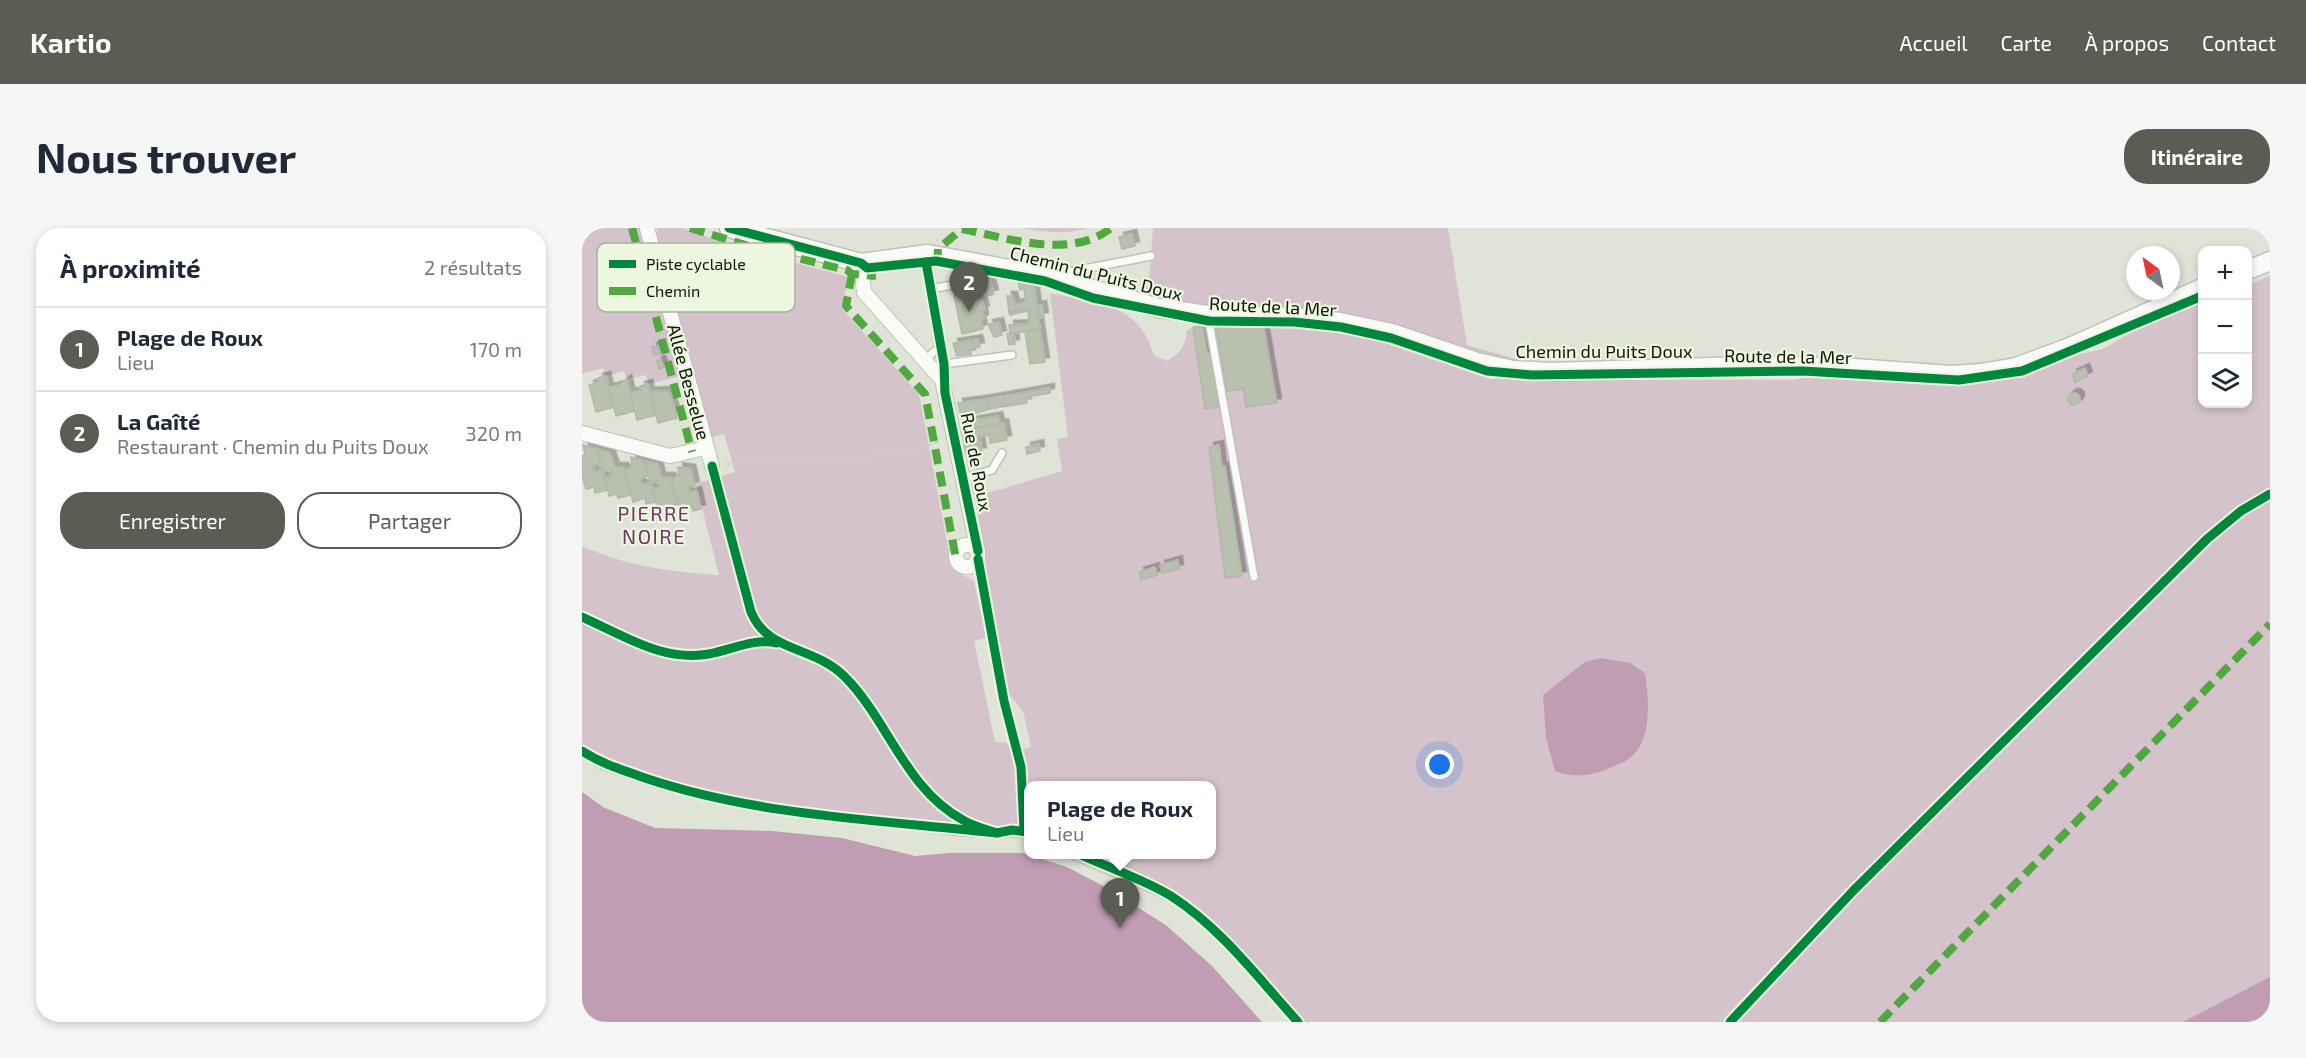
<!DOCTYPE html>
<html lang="fr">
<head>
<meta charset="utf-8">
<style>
  :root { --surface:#fff; --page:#f6f6f7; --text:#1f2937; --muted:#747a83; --line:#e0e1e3; --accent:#595d53 }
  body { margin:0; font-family:"Exo 2",sans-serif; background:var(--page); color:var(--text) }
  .controls { position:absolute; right:18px; top:18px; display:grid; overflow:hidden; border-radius:12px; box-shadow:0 3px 9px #0003 }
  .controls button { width:54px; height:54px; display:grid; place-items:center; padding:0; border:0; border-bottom:2px solid var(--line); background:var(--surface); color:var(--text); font:30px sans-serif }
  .compass { position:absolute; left:1544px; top:18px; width:54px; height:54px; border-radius:50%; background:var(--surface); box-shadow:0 3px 9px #0003; rotate:327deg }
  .you { position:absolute; left:858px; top:537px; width:21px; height:21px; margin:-15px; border:4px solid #fff; border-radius:50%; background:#1a73e8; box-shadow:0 0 0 9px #1a73e833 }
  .badge { display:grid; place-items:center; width:39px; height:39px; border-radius:50%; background:var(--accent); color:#fff; font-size:20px; font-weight:700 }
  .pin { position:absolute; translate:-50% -50px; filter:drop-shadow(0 2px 3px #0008) }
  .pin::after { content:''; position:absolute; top:32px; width:21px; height:18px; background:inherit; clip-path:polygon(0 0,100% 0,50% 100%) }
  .popup { position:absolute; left:442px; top:553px; width:192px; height:78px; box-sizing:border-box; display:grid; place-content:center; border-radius:12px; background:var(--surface); filter:drop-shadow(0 2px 4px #0005); font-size:20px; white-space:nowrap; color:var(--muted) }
  .popup b { font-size:22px; color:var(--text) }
  .popup::after { content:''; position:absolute; left:50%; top:100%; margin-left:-12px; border:12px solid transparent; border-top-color:var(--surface) }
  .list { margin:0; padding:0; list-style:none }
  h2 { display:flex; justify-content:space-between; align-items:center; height:78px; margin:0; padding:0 24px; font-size:26px }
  h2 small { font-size:20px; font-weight:400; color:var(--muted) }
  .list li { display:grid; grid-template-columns:39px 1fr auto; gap:18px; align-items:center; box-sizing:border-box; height:84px; padding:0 24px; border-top:2px solid var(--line) }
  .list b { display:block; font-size:22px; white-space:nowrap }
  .list p { margin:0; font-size:20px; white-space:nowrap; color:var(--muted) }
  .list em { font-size:20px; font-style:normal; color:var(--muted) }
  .actions { display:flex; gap:12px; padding:18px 24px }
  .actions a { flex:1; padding:14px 0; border:2px solid var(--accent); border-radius:24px; text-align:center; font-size:21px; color:var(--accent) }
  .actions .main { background:var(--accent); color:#fff }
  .icon { flex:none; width:33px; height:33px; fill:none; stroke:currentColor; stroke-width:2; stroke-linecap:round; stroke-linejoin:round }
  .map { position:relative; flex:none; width:1688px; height:794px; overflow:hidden; border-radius:24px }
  header { display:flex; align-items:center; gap:36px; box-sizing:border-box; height:84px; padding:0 30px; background:var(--accent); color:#fff }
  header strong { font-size:28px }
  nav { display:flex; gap:33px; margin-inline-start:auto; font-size:21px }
  .intro { display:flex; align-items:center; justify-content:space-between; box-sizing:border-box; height:144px; padding:0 36px }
  h1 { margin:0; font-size:42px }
  .button { padding:15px 27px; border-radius:24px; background:var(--accent); color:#fff; font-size:21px; font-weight:700 }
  main { display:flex; gap:36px; padding:0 36px }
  aside { flex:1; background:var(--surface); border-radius:24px; box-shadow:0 3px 9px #0003 }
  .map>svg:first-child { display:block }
  .green { fill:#d5c3cb }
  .water { fill:#c19db4 }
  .building { fill:#b9c0ae; stroke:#b3b7ad; stroke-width:1.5; filter:url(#shadow) }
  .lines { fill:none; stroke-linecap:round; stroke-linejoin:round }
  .service-casing { stroke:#bec2b8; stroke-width:10 }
  .minor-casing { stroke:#bec2b8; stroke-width:16 }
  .tertiary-casing { stroke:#bec2b8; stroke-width:21 }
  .path { stroke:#ccceca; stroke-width:2; stroke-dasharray:4.5 3; stroke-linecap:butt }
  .service { stroke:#fafbf9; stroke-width:7 }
  .minor { stroke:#fafbf9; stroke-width:14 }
  .tertiary { stroke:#fafbf9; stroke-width:18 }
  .quiet { stroke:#51a841; stroke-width:8; stroke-dasharray:15 8; stroke-linecap:butt }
  .cycleway-casing { stroke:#edf6df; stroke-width:13 }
  .cycleway { stroke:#00873e; stroke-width:9 }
  .labels { text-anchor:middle; stroke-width:4.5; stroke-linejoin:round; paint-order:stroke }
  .street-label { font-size:18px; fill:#11140c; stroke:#edf6df }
  .neighbourhood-label { font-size:20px; letter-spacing:1.5px; fill:#6f3662; stroke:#edf6df }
  .key { fill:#edf6df; stroke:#abb2a0; stroke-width:1.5 }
  .key-label { font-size:16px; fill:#11140c }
</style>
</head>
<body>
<header>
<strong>Kartio</strong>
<nav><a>Accueil</a><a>Carte</a><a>À propos</a><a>Contact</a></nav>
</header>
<div class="intro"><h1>Nous trouver</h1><a class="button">Itinéraire</a></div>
<main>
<aside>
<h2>À proximité<small>2 résultats</small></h2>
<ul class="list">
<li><span class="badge">1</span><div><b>Plage de Roux</b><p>Lieu</p></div><em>170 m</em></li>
<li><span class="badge">2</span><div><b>La Gaîté</b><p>Restaurant · Chemin du Puits Doux</p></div><em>320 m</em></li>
</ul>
<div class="actions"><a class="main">Enregistrer</a><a>Partager</a></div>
</aside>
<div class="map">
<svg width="1688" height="794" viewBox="0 0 1688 794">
  <defs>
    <filter id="shadow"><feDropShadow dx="4.5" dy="-4.5" stdDeviation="0" flood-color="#0004"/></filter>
  </defs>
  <rect width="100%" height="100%" fill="#dfe4d7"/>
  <!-- green -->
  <g class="green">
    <path d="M0 0H59L99 148 66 156 64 147 45 151 42 143 24 148 21 140 0 146Z"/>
    <path d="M75 0H100L154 19 266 49 260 81 337 166 370 341 392 353 404 410 392 413 413 514 424 515 435 523 449 519 441 483 423 461 389 270 480 243 475 211 486 209 468 65C515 75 556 74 572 127L585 133C598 125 604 118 605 102L611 99 743 100 788 108 908 151 1213 152 1231 146 1390 155 1441 147 1489 128 1521 121 1558 99 1620 75V176H1666V57L1688 48V794H711L633 706 585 673 478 627 630 626V558H446V613L441 610 376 609 157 579 81 563 19 542 0 530V318C43 338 90 344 137 347L114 256 153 244 142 206 128 210 74 16Z"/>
    <path d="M440 0H506C485 7 461 4 440 0Z"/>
    <path d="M571 0H866L885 117 951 136 911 134 796 96 610 80 560 70 567 55Z"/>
  </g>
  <!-- water -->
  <g class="water">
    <path d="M1019 430 1048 435 1063 445C1067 470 1071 517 1045 532 1038 536 1030 539 1023 542 1006 549 989 549 973 543L964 510 961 467 1003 434Z"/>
    <path d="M0 564 21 579 73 600 190 603 260 610 333 628 368 625H441L485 639 529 662 585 698 630 738 680 794H0Z"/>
    <path d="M1688 749V794H1601Z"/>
  </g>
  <!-- building -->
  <g class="building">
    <path d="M550 6 553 18 540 21 537 9Z"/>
    <path d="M391 45 400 46 405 68 395 62Z"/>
    <path d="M400 46 407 48 412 66 405 68Z"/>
    <path d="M436 54 452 57 455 79 427 84 425 68H431L433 76 444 74 442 61 438 62Z"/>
    <path d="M393 62 395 72H400L403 82 398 83 401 84 402 91 399 92 401 101 380 106 372 67Z"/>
    <path d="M460 77 462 89 457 90 455 78Z"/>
    <path d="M455 79 458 101 428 106 427 97 447 96 446 81Z"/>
    <path d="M446 81V83L428 87 427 84Z"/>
    <path d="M417 94 420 107 412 109 406 96Z"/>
    <path d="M611 99H621L625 125H629L637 179 623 181Z"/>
    <path d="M634 99 682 100 695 175 664 179 661 161 645 163Z"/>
    <path d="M458 101 463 134 448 136 443 104Z"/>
    <path d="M432 105 433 116 427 117 425 106Z"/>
    <path d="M396 111 398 119 388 121 389 126 375 128 371 115Z"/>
    <path d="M76 118 78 126 72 127 70 119Z"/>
    <path d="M79 132 82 139 77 141 75 133Z"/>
    <path d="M1503 140 1506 148 1493 154 1490 146Z"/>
    <path d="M24 148 32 179 14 184 7 157 17 154 16 150Z"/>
    <path d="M45 151 53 183 34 188 27 160 38 157Z"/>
    <path d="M66 156 74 187 55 192 48 165 59 162 58 158Z"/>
    <path d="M468 160V165L444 169 445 175 407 181 405 171Z"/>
    <path d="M80 163H87L95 190 76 195 68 164Z"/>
    <circle cx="1492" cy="171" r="6"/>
    <path d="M405 171 407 181 379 190 376 175Z"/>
    <path d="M416 188 418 196 390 201 388 193Z"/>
    <path d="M422 195 425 212 408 215 407 207 382 212 380 202Z"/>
    <path d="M398 212 400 224 382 227 380 215Z"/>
    <path d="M457 216 458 223 445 226 444 219Z"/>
    <path d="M1 217 15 221 19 236 11 238 12 244 20 242 26 262 13 265 12 259 4 261 0 248V228L3 226Z"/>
    <path d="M637 217 640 239 643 238 660 348 643 350 627 219Z"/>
    <path d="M15 221 28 225 33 239H42L49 267 36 270 35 266 27 268 23 250 30 248 29 242 21 244Z"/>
    <path d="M49 229 62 233 66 248 58 251 60 257 69 255 74 274 64 276 63 270 51 274 43 242 50 238Z"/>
    <path d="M62 233 76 236 79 249H89L96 276 83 280 82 276 75 278 70 261 78 259 76 253 69 255Z"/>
    <path d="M96 239 109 241 113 258 105 260 107 265 115 263 119 281 111 283 109 278 98 282 89 252 97 247Z"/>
    <path d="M596 332 597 341 580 345 578 337Z"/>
    <path d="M573 339 575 347 559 352 557 344Z"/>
  </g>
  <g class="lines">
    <defs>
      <g id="service">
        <path d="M476 46 569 28"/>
        <path d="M626 88 672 349"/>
        <path d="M343 132 357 119 348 61 371 57"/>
        <path d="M352 142 362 136 430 127"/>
        <path d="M380 251 410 242 420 225"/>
      </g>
      <g id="minor">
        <path d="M65 0 130 238"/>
        <path d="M279 35 282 64 360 152 396 323"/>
        <path d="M0 205 88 228 123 220"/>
        <circle cx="385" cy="328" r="11"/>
      </g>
      <g id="tertiary">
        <path d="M147 0 279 35 346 26 465 48 576 80 626 87 712 89 758 94 810 105 895 134 931 142 969 144 1162 138 1258 139 1369 147 1399 145 1434 139 1488 119 1620 60"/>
        <path d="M1666 42 1688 33"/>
      </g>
    </defs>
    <!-- service casing -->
    <use href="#service" class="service-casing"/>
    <!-- minor casing -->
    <use href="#minor" class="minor-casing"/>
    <!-- tertiary casing -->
    <use href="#tertiary" class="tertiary-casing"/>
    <!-- path -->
    <g class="path">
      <path d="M144 236 280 230 338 220 358 213"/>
      <path d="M132 251 169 384C186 425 231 417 263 449 306 492 324 562 381 592 391 598 403 601 415 605"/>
      <path d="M397 336 422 473 439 539 442 602"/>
      <path d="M0 389C41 407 80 434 127 425 147 422 166 415 186 413L195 415"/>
      <path d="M164 415 173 407 174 398"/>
    </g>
    <!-- service -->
    <use href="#service" class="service"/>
    <!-- minor -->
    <use href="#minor" class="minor"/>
    <!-- tertiary -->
    <use href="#tertiary" class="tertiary"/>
    <!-- quiet -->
    <g class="quiet">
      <path d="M50 0 110 224"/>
      <path d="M108 0 173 20 265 42 270 46 294 48"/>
      <path d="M355 36 356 21 380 1C425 10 489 32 529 0"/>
      <path d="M270 46 264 78 343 166 374 331"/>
      <path d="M1298 794 1688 396"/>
    </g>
    <defs>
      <g id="cycleway">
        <path d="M147 0 279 35 285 40 354 33 463 53 511 70 627 93 712 94 759 99 809 110 905 143 950 147 1221 143 1377 152 1440 143 1620 68"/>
        <path d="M344 34 362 136 363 165 396 323"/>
        <path d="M130 238 169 384C186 425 231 417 263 449 306 492 324 562 381 592 391 598 403 601 415 605"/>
        <path d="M396 331 422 473 439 539 442 602"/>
        <path d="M0 389C41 407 80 434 127 426 149 422 171 410 195 415"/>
        <path d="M0 523C20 536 41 542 63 550 175 588 298 592 415 605L430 602 446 604"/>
        <path d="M497 626C527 640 561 651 589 668 639 700 676 750 716 794"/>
        <path d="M1148 794 1271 663 1625 311 1659 283 1688 266"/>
      </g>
    </defs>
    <!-- cycleway casing -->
    <use href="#cycleway" class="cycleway-casing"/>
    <!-- cycleway -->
    <use href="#cycleway" class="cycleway"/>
  </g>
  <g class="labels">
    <!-- street labels -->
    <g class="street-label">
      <text transform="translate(514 46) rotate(14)" y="6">Chemin du Puits Doux</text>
      <text transform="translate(691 79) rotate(3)" y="6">Route de la Mer</text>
      <text x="1022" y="130">Chemin du Puits Doux</text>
      <text transform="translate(1206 129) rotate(1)" y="6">Route de la Mer</text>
      <text transform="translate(106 154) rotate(75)" y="6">Allée Besselue</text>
      <text transform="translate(394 234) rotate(79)" y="6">Rue de Roux</text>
    </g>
    <!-- neighbourhood labels -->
    <g class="neighbourhood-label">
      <text x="72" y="293">PIERRE<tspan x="72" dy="23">NOIRE</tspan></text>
    </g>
  </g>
  <!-- legend -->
  <rect x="15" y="15" width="198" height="69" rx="9" class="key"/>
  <rect x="27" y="32" width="27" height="8" fill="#00873e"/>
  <rect x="27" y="59" width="27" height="8" fill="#51a841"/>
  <g class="key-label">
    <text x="64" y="42">Piste cyclable</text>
    <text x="64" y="69">Chemin</text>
  </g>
</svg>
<div class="controls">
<button>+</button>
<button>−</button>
<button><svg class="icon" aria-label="layers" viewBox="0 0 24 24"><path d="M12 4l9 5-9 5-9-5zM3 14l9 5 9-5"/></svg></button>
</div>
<svg class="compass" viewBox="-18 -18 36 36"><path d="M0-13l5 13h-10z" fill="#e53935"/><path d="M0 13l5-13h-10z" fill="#747a83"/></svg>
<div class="you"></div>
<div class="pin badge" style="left:538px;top:700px">1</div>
<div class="popup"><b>Plage de Roux</b>Lieu</div>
<div class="pin badge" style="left:387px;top:84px">2</div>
</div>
</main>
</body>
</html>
